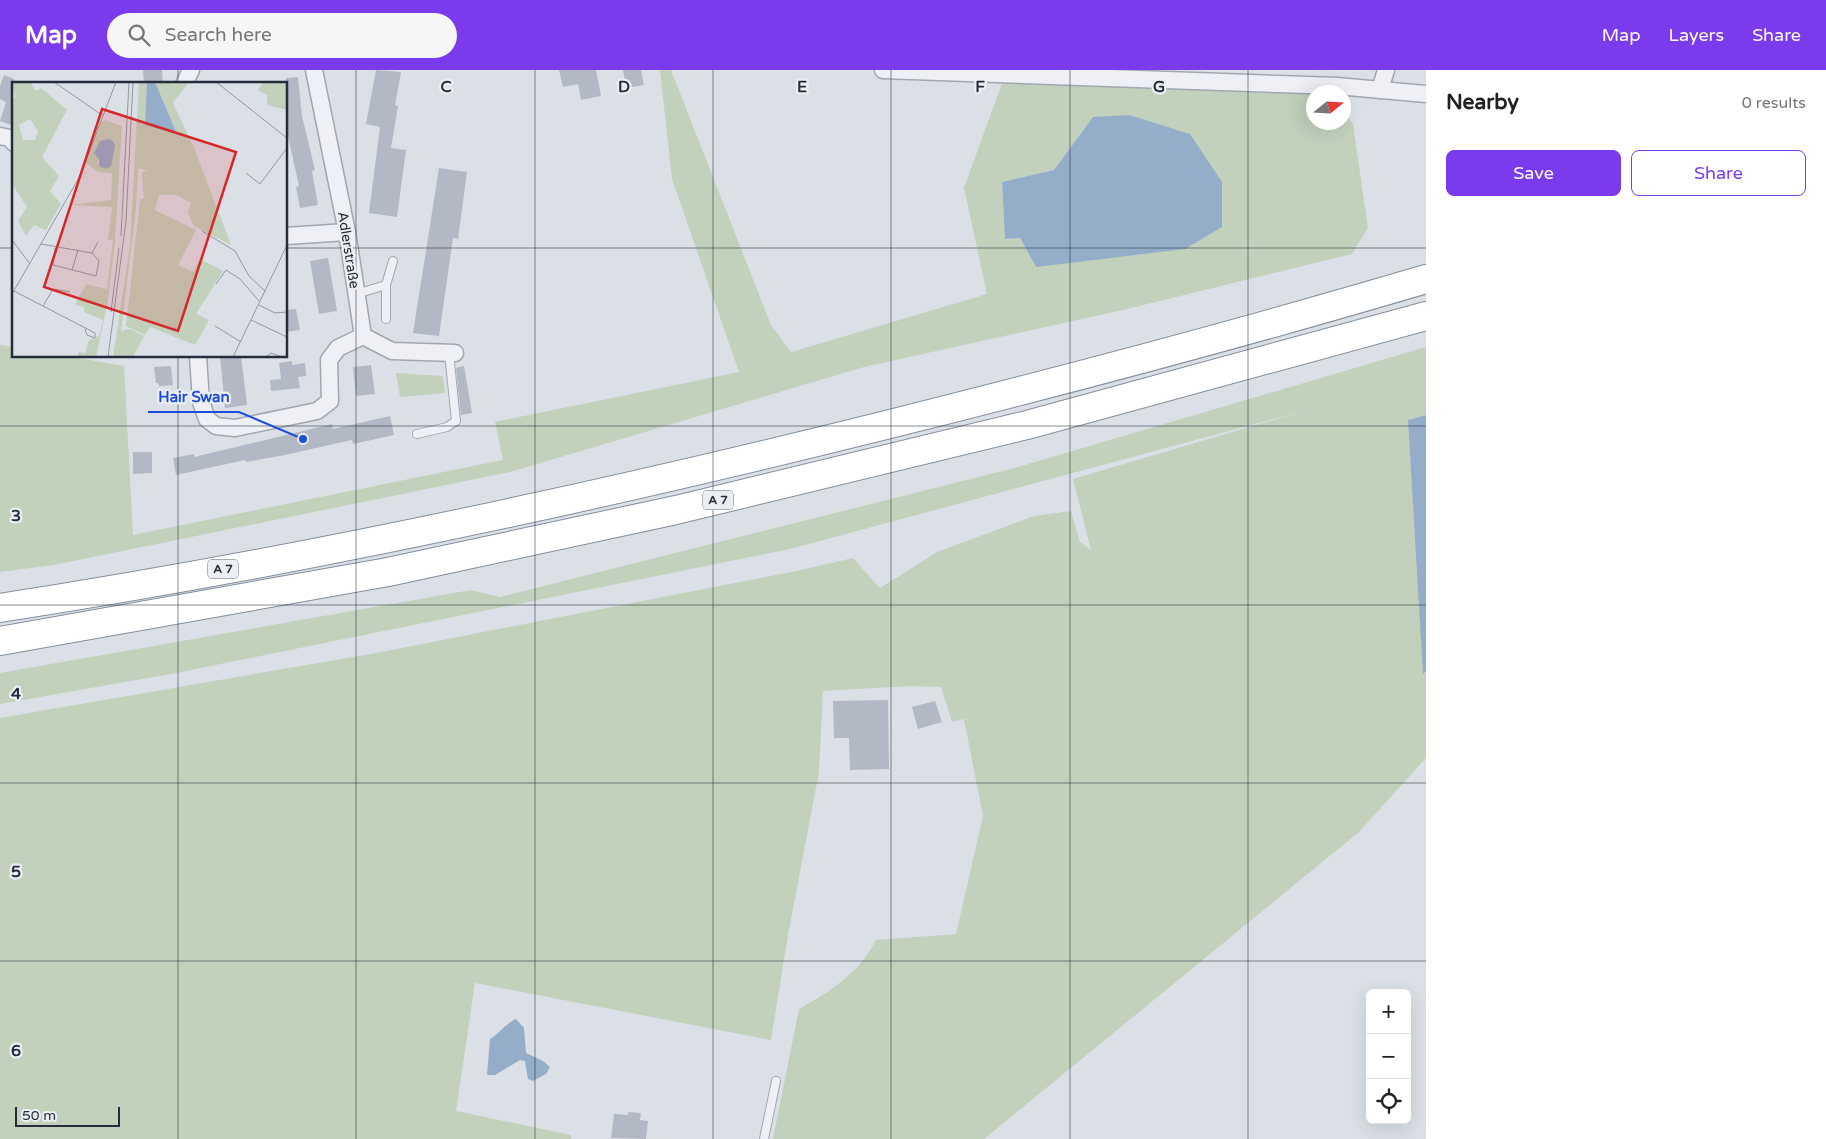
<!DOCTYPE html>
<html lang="en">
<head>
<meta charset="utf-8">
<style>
  :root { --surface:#fff; --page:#f6f6f6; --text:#222; --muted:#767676; --line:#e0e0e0; --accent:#7c3aed }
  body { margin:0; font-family:"Varela Round",sans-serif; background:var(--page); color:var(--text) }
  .controls { position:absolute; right:15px; bottom:15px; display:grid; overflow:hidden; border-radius:8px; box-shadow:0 5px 20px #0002 }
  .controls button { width:45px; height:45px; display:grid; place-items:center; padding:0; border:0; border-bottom:1px solid var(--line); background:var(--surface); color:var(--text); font:25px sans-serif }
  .compass { position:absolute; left:1306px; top:15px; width:45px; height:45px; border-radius:50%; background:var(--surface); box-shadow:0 5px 20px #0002; rotate:72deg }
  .scale { position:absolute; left:15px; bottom:12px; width:105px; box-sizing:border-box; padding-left:5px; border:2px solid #252d3d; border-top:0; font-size:14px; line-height:18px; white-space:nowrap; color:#252d3d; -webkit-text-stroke:4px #ebeff4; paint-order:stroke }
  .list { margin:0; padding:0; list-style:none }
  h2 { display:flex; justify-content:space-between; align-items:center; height:65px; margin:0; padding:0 20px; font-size:21px }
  h2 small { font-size:16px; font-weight:400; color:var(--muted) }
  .actions { display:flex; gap:10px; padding:15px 20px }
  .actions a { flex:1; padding:11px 0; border:1px solid var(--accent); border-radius:8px; text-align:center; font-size:18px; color:var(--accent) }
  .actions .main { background:var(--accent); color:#fff }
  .icon { flex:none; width:28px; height:28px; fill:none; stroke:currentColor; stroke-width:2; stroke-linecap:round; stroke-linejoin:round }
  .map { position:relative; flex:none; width:1426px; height:1069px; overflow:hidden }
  header { display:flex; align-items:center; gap:30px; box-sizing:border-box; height:70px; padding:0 25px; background:var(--accent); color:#fff }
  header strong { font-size:24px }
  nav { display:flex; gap:28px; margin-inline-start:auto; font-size:18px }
  .search { width:350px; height:45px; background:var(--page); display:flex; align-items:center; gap:12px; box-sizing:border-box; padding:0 18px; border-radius:28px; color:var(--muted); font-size:19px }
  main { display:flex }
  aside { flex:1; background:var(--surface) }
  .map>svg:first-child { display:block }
  .green { fill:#c1d1bc; fill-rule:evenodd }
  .water { fill:#94adc9 }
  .building { fill:#b2b9c4 }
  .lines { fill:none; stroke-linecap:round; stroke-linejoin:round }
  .service-casing { stroke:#a1a7b1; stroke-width:10 }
  .minor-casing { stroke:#a1a7b1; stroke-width:19 }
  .motorway-casing { stroke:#828d9e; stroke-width:30 }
  .service { stroke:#eef0f5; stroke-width:8 }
  .minor { stroke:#eef0f5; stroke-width:16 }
  .motorway { stroke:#fff; stroke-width:28 }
  .grid { fill:none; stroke:#252d3d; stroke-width:1; stroke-opacity:0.55 }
  .labels { text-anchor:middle; stroke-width:4.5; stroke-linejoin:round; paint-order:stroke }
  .shield { fill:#ebeff4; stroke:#606774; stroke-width:1 }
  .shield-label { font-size:12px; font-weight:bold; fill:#252d3d }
  .street-label { font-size:14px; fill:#252d3d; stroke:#ebeff4 }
  .inset-road { fill:none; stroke:#9298a3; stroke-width:1 }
  .view { fill:#d62828; fill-opacity:0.15; stroke:#d62828; stroke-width:2.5 }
  .inset-edge { fill:none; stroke:#252d3d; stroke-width:2.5 }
  .grid-label { font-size:16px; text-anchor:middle; font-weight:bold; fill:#252d3d; stroke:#ebeff4; stroke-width:4.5; stroke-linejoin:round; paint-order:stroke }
  .leader { fill:none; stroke:#1d4ed8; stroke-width:2 }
  .callout-dot { fill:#1d4ed8; stroke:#ebeff4; stroke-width:2 }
  .callout-label { font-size:15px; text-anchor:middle; font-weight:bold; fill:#1d4ed8; stroke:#ebeff4; stroke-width:4.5; stroke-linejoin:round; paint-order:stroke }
</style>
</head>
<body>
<header>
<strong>Map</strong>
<div class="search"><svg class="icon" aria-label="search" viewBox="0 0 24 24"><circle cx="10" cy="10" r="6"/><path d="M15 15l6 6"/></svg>Search here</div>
<nav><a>Map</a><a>Layers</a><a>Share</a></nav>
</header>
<main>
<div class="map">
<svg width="1426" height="1069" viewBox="0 0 1426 1069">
  <rect width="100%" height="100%" fill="#dbe0e7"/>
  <!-- green -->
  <g class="green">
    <path d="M660 0H671L771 255 791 282 987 224 964 118 1002 13 1313 23 1314 52H1344V42L1353 54 1368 158 1352 184 1127 239 864 297 510 402 54 495 0 502V275L14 277V286H67L124 296 133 465 503 390 495 352 739 302 672 109ZM1093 47 1036 197 1020 168 1005 169 1002 112 1054 100Z"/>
    <path d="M1426 277V345L1408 350 1424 603 1426 601V688L1359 762 984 1069H773L799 939C832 920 858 904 876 870L956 864 983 746 964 649 952 652 941 617 910 616 823 621 819 702 788 865 771 970 475 913 456 1041 571 1065V1069H0V648L376 583 796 501 853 488 880 518 937 482 1034 446 1071 441 1080 472 1091 480 1073 409 1307 340 790 479 171 604 0 634V603L471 520 500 527 1018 397Z"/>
    <path d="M396 303 443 306 445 323 400 327Z"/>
  </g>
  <!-- water -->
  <g class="water">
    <path d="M1129 45 1190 64 1222 112V157L1185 179 1036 197 1020 168 1005 169 1002 112 1054 100 1093 47Z"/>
    <path d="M1426 345V601L1423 604 1408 350Z"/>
    <path d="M516 949 524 958 526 983 543 991 550 997 546 1004 533 1011 528 1009 525 991 520 990 495 1005H487L490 969C500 963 505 954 516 949Z"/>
  </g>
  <!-- building -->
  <g class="building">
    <path d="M143 0H162L163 14H144Z"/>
    <path d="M376 0 401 2 395 35 398 36 391 78 406 80 397 147 369 143 380 57 366 54Z"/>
    <path d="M559 0H596L601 26 581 30 578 14 563 17Z"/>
    <path d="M623 0H641L644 15 626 18Z"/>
    <path d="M4 5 14 9V56L0 51 6 32 0 29V16Z"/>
    <path d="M298 7 302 46 315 100 312 101 318 135 300 138 296 117 299 116 286 57V8Z"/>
    <path d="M439 98 467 102 458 169 453 168 439 266 413 263Z"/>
    <path d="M328 188 337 241 319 244 310 191Z"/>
    <path d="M296 239 300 260 286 262V240Z"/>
    <path d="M220 286H241L247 335 225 338Z"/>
    <path d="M292 291V295L305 293 306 306 298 307 300 318 271 321 270 310 281 309 279 293Z"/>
    <path d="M371 295 375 324 356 326 353 297Z"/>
    <path d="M171 296 173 315 159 316 158 313H156L154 297Z"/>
    <path d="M464 296 472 343 461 345 456 298Z"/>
    <path d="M390 346 394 365 353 374 352 370 280 386 246 392 245 390 176 405 173 388 194 384V387L332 354 333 359Z"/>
    <path d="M133 382H152V403L133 404Z"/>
    <path d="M888 630 889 699 850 700 849 668H834L833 631Z"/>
    <path d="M935 631 942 652 918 659 912 637Z"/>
    <path d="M628 1042 641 1043 640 1050 648 1051 646 1069 611 1068 614 1044 628 1045Z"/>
  </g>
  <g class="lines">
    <defs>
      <g id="service">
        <path d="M356 224 386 215 393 191"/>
        <path d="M386 249V215"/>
        <path d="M417 364 447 357 456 351 449 283"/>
        <path d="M764 1069 776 1011"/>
      </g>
      <g id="minor">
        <path d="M314 0 347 162 363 266 392 281 455 283"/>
        <path d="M883 0 1337 16 1426 24"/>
        <path d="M184 14 191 0"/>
        <path d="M1380 20 1386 0"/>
        <path d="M0 66 10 68 14 73"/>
        <path d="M286 166 347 162"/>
        <path d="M198 286 201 332 207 349 216 356 235 358 317 341 330 331 329 290 338 278 363 266"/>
      </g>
      <g id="motorway">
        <path d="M0 538C298 492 594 428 886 355 1067 310 1247 262 1426 209"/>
        <path d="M0 571 388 502 676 440 1027 355 1426 246"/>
      </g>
    </defs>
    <!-- service casing -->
    <use href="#service" class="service-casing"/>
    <!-- minor casing -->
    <use href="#minor" class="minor-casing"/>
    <!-- motorway casing -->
    <use href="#motorway" class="motorway-casing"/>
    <!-- service -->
    <use href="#service" class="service"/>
    <!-- minor -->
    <use href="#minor" class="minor"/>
    <!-- motorway -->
    <use href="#motorway" class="motorway"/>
  </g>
  <!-- grid -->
  <path class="grid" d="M178 0V14M356 0V1069M535 0V1069M713 0V1069M891 0V1069M1070 0V1069M1248 0V1069M0 178H14M286 178H1426M178 286V1069M0 356H1426M0 535H1426M0 713H1426M0 891H1426"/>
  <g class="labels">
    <!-- shield labels -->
    <g class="shield">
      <rect x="703" y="420.5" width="30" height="19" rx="4"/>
      <rect x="208" y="489.5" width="30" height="19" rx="4"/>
    </g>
    <g class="shield-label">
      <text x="718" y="434">A 7</text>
      <text x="223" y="503">A 7</text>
    </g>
    <!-- street labels -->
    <g class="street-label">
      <text transform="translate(349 180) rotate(81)" y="5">Adlerstraße</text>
    </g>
  </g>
  <!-- overview -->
  <g transform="translate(12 12)">
    <rect width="275" height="275" fill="#dbe0e7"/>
    <path d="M0 0H18L24 9 29 6 55 28 30 75 47 94 38 109 49 122 34 148 22 143 14 154 6 139 15 125 0 102V17L3 15ZM18 37 26 49 23 58H11L7 43ZM127 0H135L133 43 165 52 143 0H177L161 21 182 66 219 163 182 144 176 131 179 121 165 113H147L143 128 184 148 166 183 181 190 188 177 211 189 184 232 197 238 183 263 138 245 133 253 114 244 128 118 132 116 130 94 131 89H136L126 86 124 126 109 249 118 247 132 254 121 275H101L118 164ZM251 0 275 1V28L255 23V13L246 8ZM94 38 110 44 103 158 96 219 84 275H65L67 270 73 271 77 258 87 254 91 238 72 230V225L63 223 74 202 95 207 101 158H96L100 125 58 123 99 118 100 91 86 90 74 81 89 40ZM96 57 87 85 84 66 88 59Z" fill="#c1d1bc" fill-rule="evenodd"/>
    <path d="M135 0H143L165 52 133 43ZM96 57 101 59 103 64 99 84 94 87 87 84V78L82 71 88 59Z" fill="#94adc9"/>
    <path class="inset-road" d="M42 0 90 33M204 0 275 56M234 91 248 102 275 66M190 149 223 169 237 194 254 210M109 154 117 0M0 158 18 182M29 162 80 171 86 160M43 166 41 183 84 194 87 179 80 171M60 188 66 168M204 202 214 188 228 197 248 220M2 209 83 251V256L75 253 73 247M0 212 68 94 104 0M247 223 263 231 275 230M31 224 41 207 58 210M99 230 107 166M239 238 275 255M203 244 229 260M96 275 114 139 121 0M221 275 275 163M254 275 259 271 270 275"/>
    <path class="view" d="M90 27 224 70 166 249 32 205Z"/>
    <rect width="275" height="275" class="inset-edge"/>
  </g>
  <g class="grid-label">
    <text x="446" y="22">C</text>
    <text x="624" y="22">D</text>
    <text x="802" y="22">E</text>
    <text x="980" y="22">F</text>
    <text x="1159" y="22">G</text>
    <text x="16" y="451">3</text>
    <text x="16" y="629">4</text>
    <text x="16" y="807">5</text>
    <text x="16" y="986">6</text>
  </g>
  <!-- callouts -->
  <path class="leader" d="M303 369L239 342H148"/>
  <circle class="callout-dot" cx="303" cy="369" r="5"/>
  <g class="callout-label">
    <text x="194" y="332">Hair Swan</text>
  </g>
</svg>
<div class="controls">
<button>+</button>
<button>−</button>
<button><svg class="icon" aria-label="locate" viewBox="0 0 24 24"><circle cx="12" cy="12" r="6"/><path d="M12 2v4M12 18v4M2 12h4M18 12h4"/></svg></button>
</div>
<svg class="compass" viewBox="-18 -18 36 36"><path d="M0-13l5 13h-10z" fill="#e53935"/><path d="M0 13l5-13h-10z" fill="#767676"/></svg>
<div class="scale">50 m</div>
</div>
<aside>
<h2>Nearby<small>0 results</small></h2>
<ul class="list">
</ul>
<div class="actions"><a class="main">Save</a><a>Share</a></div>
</aside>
</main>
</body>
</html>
